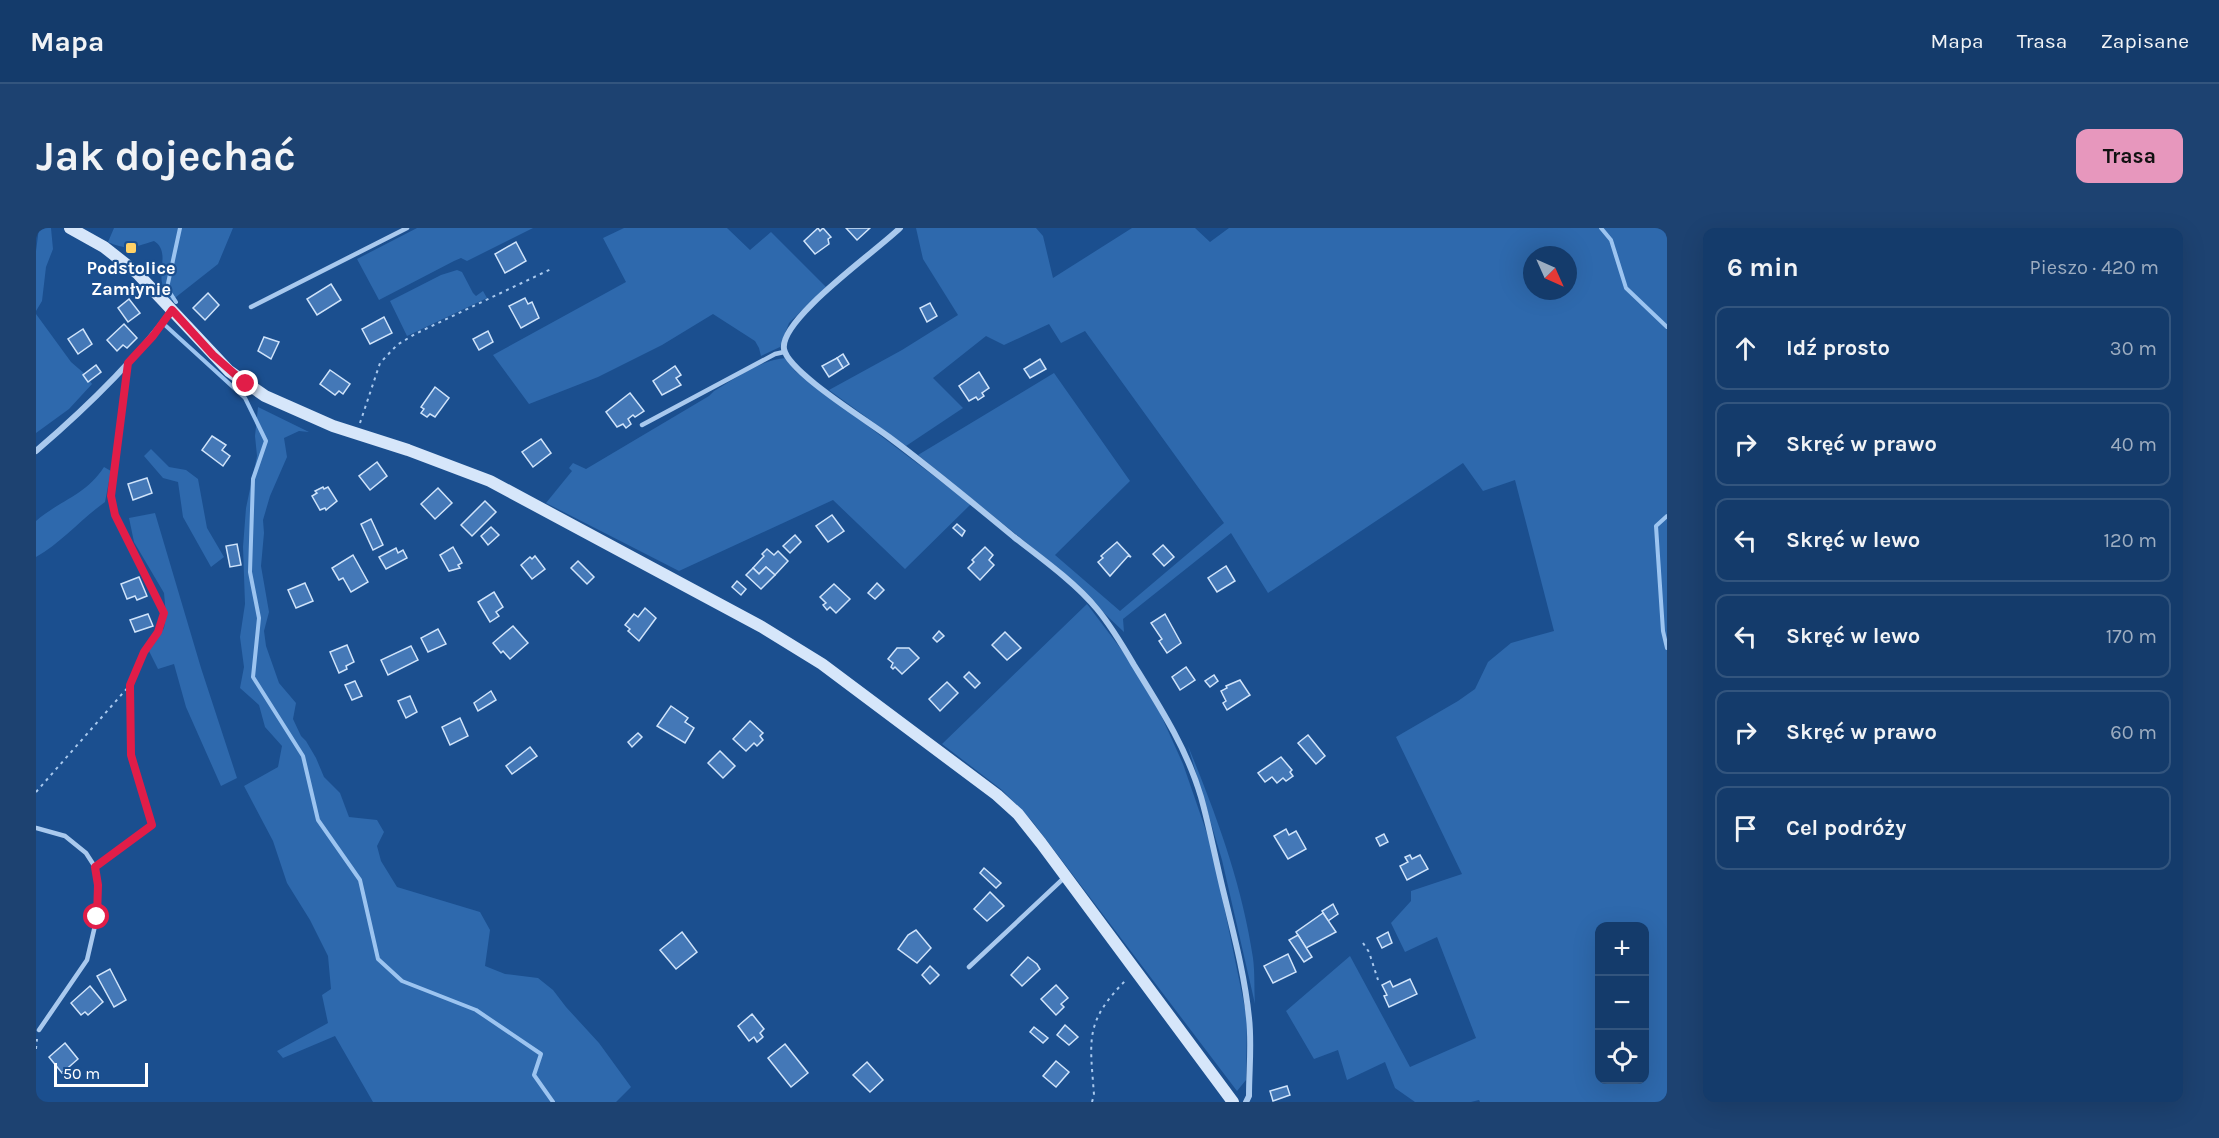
<!DOCTYPE html>
<html lang="pl">
<head>
<meta charset="utf-8">
<style>
  :root { --surface:#143b6b; --page:#1d4271; --text:#f1f3f6; --muted:#9dadc1; --line:#33557e; --accent:#e797bd }
  body { margin:0; font-family:Karla,sans-serif; background:var(--page); color:var(--text) }
  .controls { position:absolute; right:18px; bottom:18px; display:grid; overflow:hidden; border-radius:12px; box-shadow:0 6px 24px #0002 }
  .controls button { width:54px; height:54px; display:grid; place-items:center; padding:0; border:0; border-bottom:2px solid var(--line); background:var(--surface); color:var(--text); font:30px sans-serif }
  .compass { position:absolute; left:1487px; top:18px; width:54px; height:54px; border-radius:50%; background:var(--surface); box-shadow:0 6px 24px #0002; rotate:135deg }
  .scale { position:absolute; left:18px; bottom:15px; width:94px; box-sizing:border-box; padding-left:6px; border:3px solid #fff; border-top:0; font-size:16px; line-height:21px; white-space:nowrap; color:#fff; -webkit-text-stroke:4px #1b4f8f; paint-order:stroke }
  .stop { position:absolute; width:18px; height:18px; margin:-14px; border:4px solid #e11d48; border-radius:50%; background:#fff }
  .stop.end { background:#e11d48; border-color:#fff; box-shadow:0 2px 6px #0008 }
  .list { margin:0; padding:0; list-style:none }
  h2 { display:flex; justify-content:space-between; align-items:center; height:78px; margin:0; padding:0 24px; font-size:26px }
  h2 small { font-size:20px; font-weight:400; color:var(--muted) }
  .list li { display:grid; grid-template-columns:39px 1fr auto; gap:18px; align-items:center; box-sizing:border-box; height:84px; margin:0 12px 12px; padding:0 12px; border:2px solid var(--line); border-radius:12px }
  .list b { display:block; font-size:22px; white-space:nowrap }
  .list em { font-size:20px; font-style:normal; color:var(--muted) }
  .icon { flex:none; width:33px; height:33px; fill:none; stroke:currentColor; stroke-width:2; stroke-linecap:round; stroke-linejoin:round }
  .map { position:relative; flex:none; width:1631px; height:874px; overflow:hidden; border-radius:12px }
  header { display:flex; align-items:center; gap:36px; box-sizing:border-box; height:84px; padding:0 30px; background:var(--surface); border-bottom:2px solid var(--line) }
  header strong { font-size:28px }
  nav { display:flex; gap:33px; margin-inline-start:auto; font-size:21px }
  .intro { display:flex; align-items:center; justify-content:space-between; box-sizing:border-box; height:144px; padding:0 36px }
  h1 { margin:0; font-size:42px }
  .button { padding:15px 27px; border-radius:12px; background:var(--accent); color:#111; font-size:21px; font-weight:700 }
  main { display:flex; gap:36px; padding:0 36px }
  aside { flex:1; background:var(--surface); border-radius:12px; box-shadow:0 6px 24px #0002 }
  .map>svg:first-child { display:block }
  .green { fill:#2e69ad; fill-rule:evenodd }
  .lines { fill:none; stroke-linecap:round; stroke-linejoin:round }
  .stream { stroke:#9cc4f0; stroke-width:4 }
  .building { fill:#4478b7; stroke:#cfe3fa; stroke-width:1.5 }
  .path { stroke:#a9c9ee; stroke-width:2; stroke-dasharray:3 4.5; stroke-linecap:butt }
  .lane { stroke:#a9c9ee; stroke-width:4.5 }
  .street { stroke:#a9c9ee; stroke-width:6 }
  .secondary { stroke:#d6e6fa; stroke-width:12 }
  .route { stroke:#e11d48; stroke-width:8 }
  .poi-dot { fill:#ffd166; stroke:#1b4f8f; stroke-width:2 }
  .labels { text-anchor:middle; stroke-width:4.5; stroke-linejoin:round; paint-order:stroke }
  .poi-label { font-size:18px; font-weight:bold; fill:#fff; stroke:#1b4f8f }
</style>
</head>
<body>
<header>
<strong>Mapa</strong>
<nav><a>Mapa</a><a>Trasa</a><a>Zapisane</a></nav>
</header>
<div class="intro"><h1>Jak dojechać</h1><a class="button">Trasa</a></div>
<main>
<div class="map">
<svg width="1631" height="874" viewBox="0 0 1631 874">
  <rect width="100%" height="100%" fill="#1b4f8f"/>
  <!-- green -->
  <g class="green">
    <path d="M3 0H15L17 21 10 39 6 73 0 83V23Z"/>
    <path d="M78 0H197L182 36 135 73C132 68 127 61 126 55 123 41 133 22 118 13 98 19 92 23 72 14Z"/>
    <path d="M381 0H497L431 33 425 30 418 33 343 72 321 31Z"/>
    <path d="M588 0H691L714 22 735 4 790 59 753 95 744 119 725 128 723 120 719 113 677 86 626 117 562 149 493 176 457 127 590 54 567 10Z"/>
    <path d="M880 0H1000L1007 8 1017 50 1096 0H1159L1174 14 1193 0H1631V874H1444L1443 872 1435 874H1379L1359 860 1349 834 1311 852 1302 822 1278 831 1250 783 1314 728 1374 839 1440 810 1401 709 1369 724 1355 695 1375 673V663L1426 646 1360 509 1422 473 1439 461 1452 434 1475 415 1518 403 1479 252 1447 263 1427 235 1232 365 1195 305 1087 391 1088 404 1013 333 882 227 1018 145 1094 253 1019 327 1084 383 1188 295 1049 103 1025 115 1013 96 968 117 950 108 897 150 927 180 870 218 793 162 866 122 922 87 887 31ZM1496 27H1532V63H1496ZM1564 698H1608V852H1564Z"/>
    <path d="M421 42 426 44 437 65 440 68 447 63 451 70 371 108 354 73 405 47Z"/>
    <path d="M0 86 35 134 50 147 56 156 33 181 0 205Z"/>
    <path d="M750 130 759 143 935 276 869 341 797 272 643 343 510 275 536 243 533 240 537 235 550 241 673 168 678 163C700 150 724 132 750 130Z"/>
    <path d="M222 179 273 204 263 203 248 210 251 229 234 268 227 292 228 305 225 338 233 384 228 403 230 418 243 455 260 475 257 491 265 508 270 513 280 530 288 549 304 565 313 589 341 592 348 604 341 618 345 633 361 659 444 684 454 702 449 738 469 746 502 750 517 762 530 779 563 815 595 859 580 874H337L299 808 247 830 241 823 292 795 286 767 295 761 292 728 274 692 251 655 237 613 208 558 242 539 246 518 229 499 223 477 204 460 208 439 204 409 209 376 207 319 210 280 221 228 219 208Z"/>
    <path d="M115 221 133 239 150 242 162 251 171 300 188 329 175 339 147 289 142 254 127 250 108 228Z"/>
    <path d="M68 239 75 243 69 274C45 291 25 315 0 329V293C24 272 49 268 68 239Z"/>
    <path d="M119 285 165 440 201 550 185 558 150 479 138 436 122 441 113 423 128 400 130 387 128 365 98 314 93 290Z"/>
    <path d="M1051 376 1088 425 1124 485 1147 536 1176 620 1211 790 1210 852 1201 863 996 593 966 562 906 516Z"/>
    <path d="M1152 518C1180 586 1206 656 1217 730 1219 745 1218 761 1219 776L1186 632Z"/>
  </g>
  <g class="lines">
    <!-- stream -->
    <g class="stream">
      <path d="M1565 0 1575 12 1590 60 1631 99"/>
      <path d="M140 74 131 60 144 0"/>
      <path d="M130 98 209 170 230 213 217 251 214 344 223 390 217 449 267 528 282 592 324 652 342 731 366 753 440 782 505 826 498 847 517 874"/>
      <path d="M1631 288 1620 298 1627 403 1631 420"/>
    </g>
  </g>
  <!-- building -->
  <g class="building">
    <path d="M782 0 784 3 787 0 795 9 792 11 793 16 779 26 768 13Z"/>
    <path d="M810 0H834L821 12Z"/>
    <path d="M480 14 490 33 469 45 459 26Z"/>
    <path d="M295 56 305 72 281 87 271 71Z"/>
    <path d="M172 65 183 77 169 92 157 80Z"/>
    <path d="M489 70 492 76 496 74 503 90 485 100 473 78Z"/>
    <path d="M93 71 104 85 92 94 82 80Z"/>
    <path d="M894 75 901 88 891 94 884 80Z"/>
    <path d="M348 89 356 105 334 116 326 101Z"/>
    <path d="M88 96 101 110 91 120 87 117 81 123 71 112Z"/>
    <path d="M47 101 56 116 42 126 32 111Z"/>
    <path d="M452 103 457 114 443 122 437 111Z"/>
    <path d="M228 109 243 114 235 131 222 123Z"/>
    <path d="M807 126 813 136 807 140 801 130Z"/>
    <path d="M801 130 807 140 793 149 786 138Z"/>
    <path d="M1004 131 1010 141 994 150 988 141Z"/>
    <path d="M60 137 65 144 52 154 47 147Z"/>
    <path d="M639 138 645 147 640 150 645 157 626 167 617 153Z"/>
    <path d="M294 142 314 156 307 166 303 163 299 167 284 156Z"/>
    <path d="M943 144 953 160 946 165 948 168 942 172 940 169 933 173 923 158Z"/>
    <path d="M399 159 413 170 399 189 394 186 391 189 385 185 388 181 385 179Z"/>
    <path d="M594 165 608 183 599 189 597 187 592 191 595 196 590 200 587 196 581 199 570 184Z"/>
    <path d="M176 208 190 217 186 222 194 228 187 238 166 222Z"/>
    <path d="M505 211 515 225 497 239 486 224Z"/>
    <path d="M341 234 351 248 334 262 323 248Z"/>
    <path d="M111 250 116 265 97 272 92 256Z"/>
    <path d="M287 259 288 261 292 259 301 273 290 282 289 280 284 282 276 268 281 265 279 263Z"/>
    <path d="M402 260 416 275 399 291 385 276Z"/>
    <path d="M449 273 460 284 436 308 425 297Z"/>
    <path d="M796 287 808 303 792 314 780 298Z"/>
    <path d="M335 291 347 317 337 322 325 296Z"/>
    <path d="M921 296 929 303 926 308 917 300Z"/>
    <path d="M455 299 463 307 452 317 445 308Z"/>
    <path d="M759 307 765 314 754 325 747 318Z"/>
    <path d="M1081 314 1095 329 1092 328 1074 348 1062 334 1067 330 1065 328Z"/>
    <path d="M201 316 205 337 194 339 190 318Z"/>
    <path d="M1127 317 1138 329 1128 338 1117 326Z"/>
    <path d="M417 319 426 335 422 337 424 340 413 343 404 327Z"/>
    <path d="M949 319 957 327 953 332 958 337 944 352 932 340 938 334 936 332Z"/>
    <path d="M360 320 362 325 367 322 371 330 350 341 343 329Z"/>
    <path d="M731 321 738 327 742 323 752 333 739 347 730 339 723 346 717 340 728 328 726 326Z"/>
    <path d="M317 327 332 354 315 364 307 350 303 352 296 340Z"/>
    <path d="M499 328 509 341 496 351 485 337 494 329 496 331Z"/>
    <path d="M542 333 558 349 551 356 535 340Z"/>
    <path d="M1190 338 1199 353 1181 364 1172 350Z"/>
    <path d="M730 339 739 347 725 361 710 347 717 340 723 346Z"/>
    <path d="M103 349 111 368 101 372 99 368 91 371 85 356Z"/>
    <path d="M701 353 710 361 705 367 696 359Z"/>
    <path d="M269 355 277 373 260 380 252 362Z"/>
    <path d="M841 355 848 362 839 371 832 365Z"/>
    <path d="M798 356 814 371 800 385 794 379 791 382 787 377 790 375 784 369Z"/>
    <path d="M458 364 467 379 460 384 463 388 454 394 442 374Z"/>
    <path d="M609 380 620 390 603 413 592 403 594 401 589 397 598 386 602 389Z"/>
    <path d="M112 386 117 398 99 404 94 392Z"/>
    <path d="M1129 386 1145 415 1131 425 1123 413 1126 411 1115 395Z"/>
    <path d="M477 398 492 415 474 431 467 423 465 425 457 415Z"/>
    <path d="M402 401 410 416 392 424 385 410Z"/>
    <path d="M903 403 908 408 901 414 897 410Z"/>
    <path d="M969 404 985 420 971 432 956 417Z"/>
    <path d="M311 417 318 434 310 438 311 441 303 445 294 424Z"/>
    <path d="M375 418 382 432 352 447 345 432Z"/>
    <path d="M861 420H873L883 430 866 446 859 439 857 441 855 439 857 435 852 431Z"/>
    <path d="M1150 439 1159 452 1144 462 1136 449Z"/>
    <path d="M933 444 944 455 939 460 928 449Z"/>
    <path d="M1178 447 1182 453 1174 459 1169 453Z"/>
    <path d="M1204 452 1214 467 1191 482 1187 475 1190 473 1185 463 1191 460 1190 458Z"/>
    <path d="M319 453 326 468 316 472 309 457Z"/>
    <path d="M911 454 922 465 904 483 893 471Z"/>
    <path d="M455 463 460 472 442 483 438 475Z"/>
    <path d="M374 468 381 484 370 490 362 473Z"/>
    <path d="M635 478 652 490 649 494 658 500 649 515 621 498Z"/>
    <path d="M424 490 432 508 414 517 406 499Z"/>
    <path d="M714 493 727 505 724 508 727 512 721 518 718 515 710 523 697 511Z"/>
    <path d="M602 505 606 509 596 519 592 514Z"/>
    <path d="M1272 507 1289 528 1280 536 1262 515Z"/>
    <path d="M494 519 501 528 476 546 470 538Z"/>
    <path d="M684 523 699 538 687 550 672 535Z"/>
    <path d="M1245 529 1256 542 1254 544 1257 548 1250 553 1247 550 1241 555 1236 549 1229 554 1222 545Z"/>
    <path d="M1250 601 1253 607 1260 603 1270 621 1252 631 1238 608Z"/>
    <path d="M1348 606 1352 614 1344 618 1340 610Z"/>
    <path d="M1374 627 1376 631 1384 627 1392 641 1371 652 1364 638 1372 634 1369 629Z"/>
    <path d="M948 640 965 655 960 660 944 645Z"/>
    <path d="M954 664 968 678 951 693 938 681Z"/>
    <path d="M1297 676 1302 686 1292 693 1286 683Z"/>
    <path d="M1287 685 1300 704 1270 720 1260 704Z"/>
    <path d="M880 702 895 720 881 735 862 721 872 707Z"/>
    <path d="M646 704 661 724 640 741 624 722Z"/>
    <path d="M1352 704 1356 715 1346 720 1341 710Z"/>
    <path d="M1262 707 1276 729 1268 734 1253 712Z"/>
    <path d="M1252 726 1260 744 1237 755 1228 738Z"/>
    <path d="M992 729 1001 736 1004 741 986 758 975 747Z"/>
    <path d="M894 738 903 747 894 756 886 747Z"/>
    <path d="M74 741 90 772 78 779 61 748Z"/>
    <path d="M1374 751 1381 766 1353 779 1348 768 1351 767 1346 757 1354 753 1357 759Z"/>
    <path d="M1020 757 1032 770 1025 776 1028 779 1020 787 1005 771Z"/>
    <path d="M54 758 67 774 52 787 49 784 45 787 35 775Z"/>
    <path d="M716 786 728 801 724 805 727 809 721 814 718 809 713 813 702 798Z"/>
    <path d="M1029 797 1042 809 1033 817 1021 807Z"/>
    <path d="M998 799 1012 810 1007 815 994 804Z"/>
    <path d="M29 815 42 831 26 845 13 829Z"/>
    <path d="M749 816 772 845 755 859 732 830Z"/>
    <path d="M1020 833 1033 844 1020 859 1007 848Z"/>
    <path d="M831 834 847 852 834 864 817 847Z"/>
    <path d="M1251 858 1254 867 1237 873 1234 863Z"/>
  </g>
  <g class="lines">
    <!-- path -->
    <g class="path">
      <path d="M324 195 344 135 361 117 379 106 515 41"/>
      <path d="M0 564 94 457 108 424 122 404 128 385 79 287 75 268 90 153"/>
      <path d="M67 633 116 597 95 527 94 457"/>
      <path d="M1327 715 1333 724 1342 752"/>
      <path d="M0 821 1 811"/>
      <path d="M1056 874 1058 867C1054 811 1048 794 1091 751"/>
    </g>
    <!-- lane -->
    <g class="lane">
      <path d="M215 79 371 0"/>
      <path d="M606 197 739 126 748 124"/>
      <path d="M0 600 29 608 50 625 59 639 62 657 61 689 51 732 3 802"/>
      <path d="M933 739 1029 649"/>
    </g>
    <!-- street -->
    <g class="street">
      <path d="M864 0C842 22 743 91 748 121 752 144 832 193 853 209 896 241 937 275 978 309 1004 329 1041 356 1061 381 1075 398 1087 418 1098 437 1124 479 1151 521 1165 569 1174 601 1180 634 1188 666 1198 707 1209 749 1213 790 1216 816 1213 842 1213 868L1210 874"/>
      <path d="M0 223C49 181 98 134 136 82"/>
    </g>
    <!-- secondary -->
    <path class="secondary" d="M34 0 68 19 101 45 193 143 229 168 297 198 372 222 454 253 726 399 786 436 961 567 982 586 1005 615 1197 874"/>
  </g>
  <g class="lines">
    <!-- route -->
    <path class="route" d="M61 689 62 657 59 639 116 597 95 527 94 457 108 424 122 404 128 385 79 287 75 268 92 135 117 108 136 82 177 127 210 156"/>
  </g>
  <!-- markers -->
  <rect class="poi-dot" x="89" y="14" width="12" height="12" rx="3"/>
  <g class="labels">
    <!-- poi labels -->
    <g class="poi-label">
      <text x="95" y="46">Podstolice<tspan x="95" dy="21">Zamłynie</tspan></text>
    </g>
  </g>
</svg>
<div class="controls">
<button>+</button>
<button>−</button>
<button><svg class="icon" aria-label="locate" viewBox="0 0 24 24"><circle cx="12" cy="12" r="6"/><path d="M12 2v4M12 18v4M2 12h4M18 12h4"/></svg></button>
</div>
<svg class="compass" viewBox="-18 -18 36 36"><path d="M0-13l5 13h-10z" fill="#e53935"/><path d="M0 13l5-13h-10z" fill="#9dadc1"/></svg>
<div class="scale">50 m</div>
<div class="stop" style="left:61px;top:689px"></div>
<div class="stop end" style="left:210px;top:156px"></div>
</div>
<aside>
<h2>6 min<small>Pieszo · 420 m</small></h2>
<ul class="list">
<li><svg class="icon" aria-label="ahead" viewBox="0 0 24 24"><path d="M12 20V5M6 11l6-6 6 6"/></svg><div><b>Idź prosto</b></div><em>30 m</em></li>
<li><svg class="icon" aria-label="right" viewBox="0 0 24 24"><path d="M7 20v-9h11M14 6l5 5-5 5"/></svg><div><b>Skręć w prawo</b></div><em>40 m</em></li>
<li><svg class="icon" aria-label="left" viewBox="0 0 24 24"><path d="M17 20v-9H6M10 6l-5 5 5 5"/></svg><div><b>Skręć w lewo</b></div><em>120 m</em></li>
<li><svg class="icon" aria-label="left" viewBox="0 0 24 24"><path d="M17 20v-9H6M10 6l-5 5 5 5"/></svg><div><b>Skręć w lewo</b></div><em>170 m</em></li>
<li><svg class="icon" aria-label="right" viewBox="0 0 24 24"><path d="M7 20v-9h11M14 6l5 5-5 5"/></svg><div><b>Skręć w prawo</b></div><em>60 m</em></li>
<li><svg class="icon" aria-label="arrive" viewBox="0 0 24 24"><path d="M6 21V4h12l-3 4 3 4H6"/></svg><div><b>Cel podróży</b></div></li>
</ul>
</aside>
</main>
</body>
</html>
